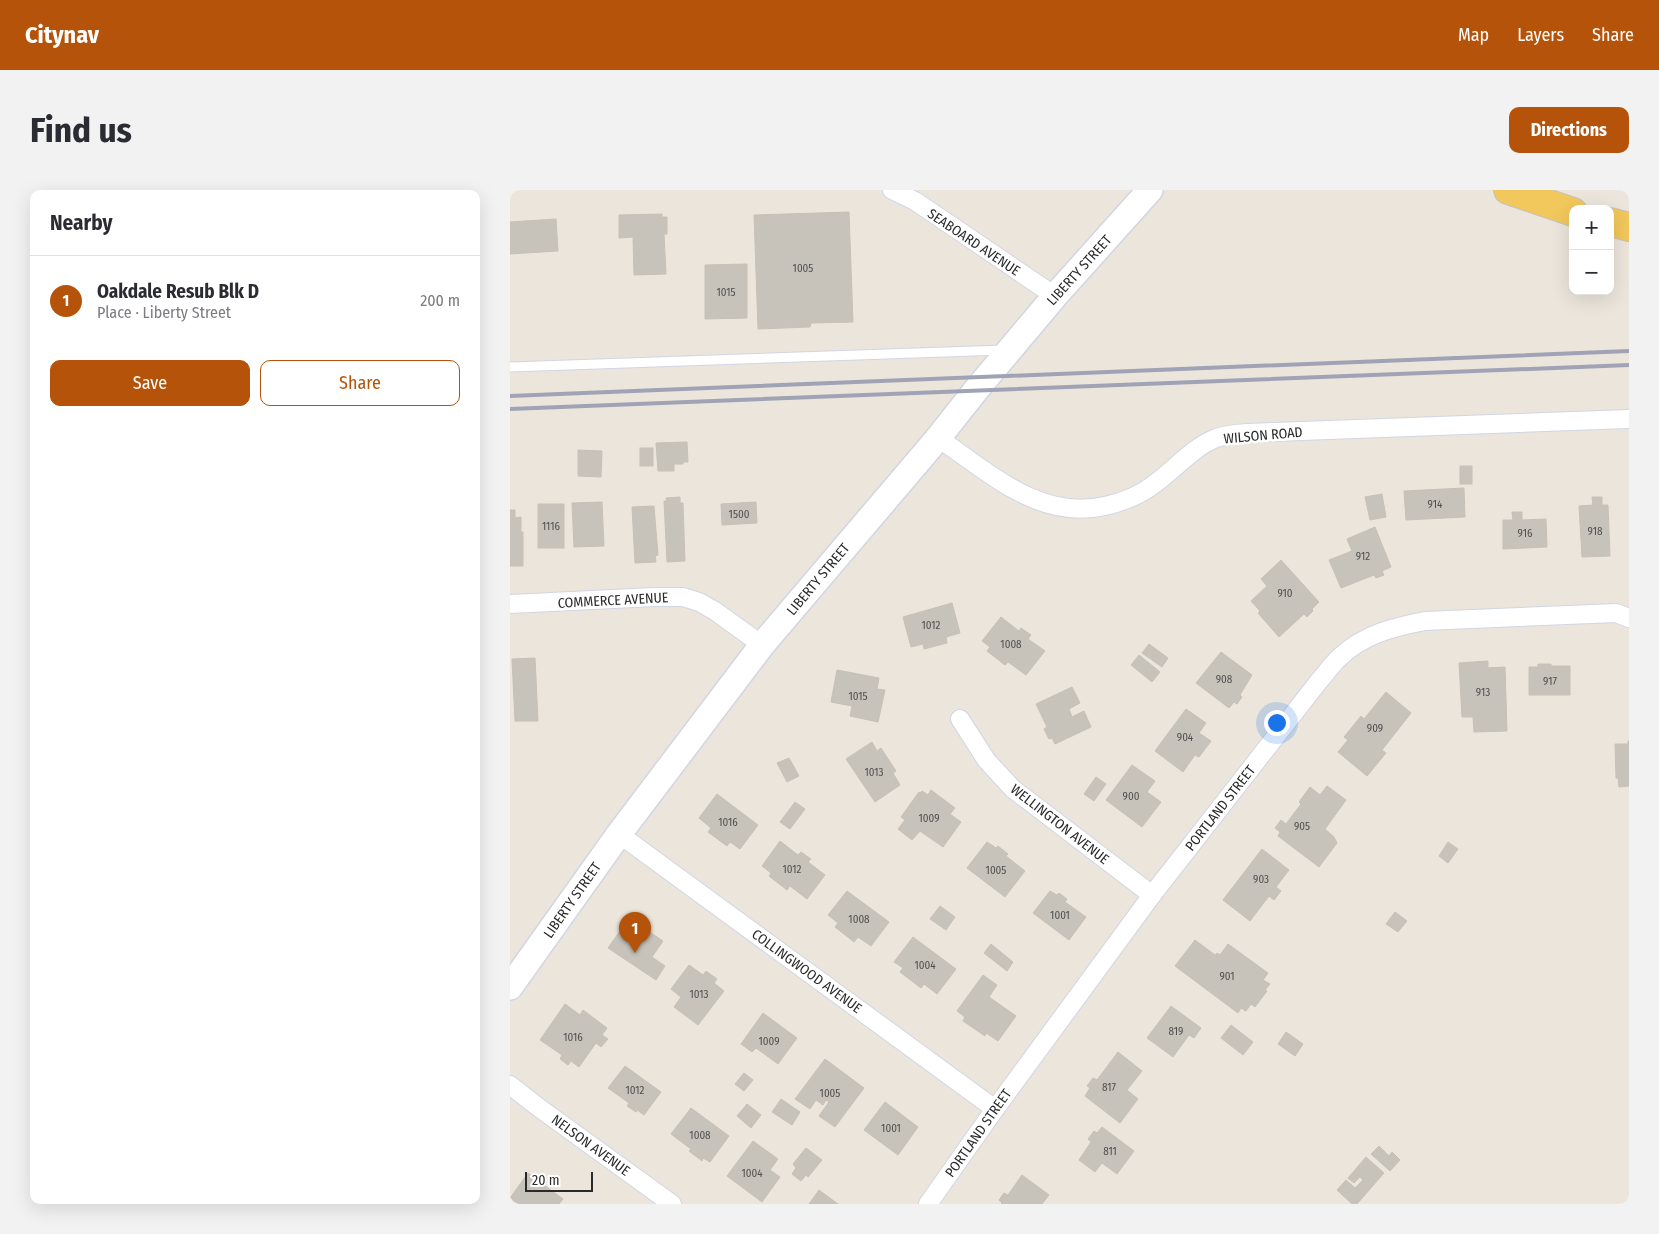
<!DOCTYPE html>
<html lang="en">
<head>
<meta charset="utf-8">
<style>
  :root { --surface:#fff; --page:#f2f2f3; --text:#2b2b33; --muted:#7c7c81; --line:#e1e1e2; --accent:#b45309 }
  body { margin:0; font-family:"Fira Sans Condensed",sans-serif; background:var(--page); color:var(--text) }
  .controls { position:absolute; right:15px; top:15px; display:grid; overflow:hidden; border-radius:10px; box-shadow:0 5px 20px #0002 }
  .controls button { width:45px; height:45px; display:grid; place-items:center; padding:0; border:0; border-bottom:1px solid var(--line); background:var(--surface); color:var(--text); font:25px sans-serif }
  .scale { position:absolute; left:15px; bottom:12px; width:68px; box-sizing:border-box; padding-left:5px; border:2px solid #2a2a2a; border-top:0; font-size:14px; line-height:18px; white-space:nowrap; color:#2a2a2a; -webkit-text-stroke:4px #fff; paint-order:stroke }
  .you { position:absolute; left:766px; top:532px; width:18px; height:18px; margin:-12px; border:4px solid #fff; border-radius:50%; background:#1a73e8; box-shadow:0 0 0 8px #1a73e833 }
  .badge { display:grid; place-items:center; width:32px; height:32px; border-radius:50%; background:var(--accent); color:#fff; font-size:16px; font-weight:700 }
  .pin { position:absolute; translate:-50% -41px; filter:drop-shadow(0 1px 2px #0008) }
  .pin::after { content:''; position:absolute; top:26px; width:18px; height:15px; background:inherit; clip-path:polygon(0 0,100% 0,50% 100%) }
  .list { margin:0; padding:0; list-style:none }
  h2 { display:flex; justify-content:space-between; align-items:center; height:65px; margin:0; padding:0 20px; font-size:21px }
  h2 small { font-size:16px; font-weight:400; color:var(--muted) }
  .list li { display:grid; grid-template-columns:32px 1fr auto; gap:15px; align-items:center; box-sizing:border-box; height:90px; padding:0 20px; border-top:1px solid var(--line) }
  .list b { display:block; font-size:19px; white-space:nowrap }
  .list p { margin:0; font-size:16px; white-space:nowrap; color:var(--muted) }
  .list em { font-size:16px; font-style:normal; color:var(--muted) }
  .actions { display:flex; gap:10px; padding:15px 20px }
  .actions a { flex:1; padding:11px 0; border:1px solid var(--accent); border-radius:10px; text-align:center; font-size:18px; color:var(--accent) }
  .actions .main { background:var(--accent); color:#fff }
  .map { position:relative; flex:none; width:1119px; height:1014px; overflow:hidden; border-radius:10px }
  header { display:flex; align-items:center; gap:30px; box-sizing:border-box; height:70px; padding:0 25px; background:var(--accent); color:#fff }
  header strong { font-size:24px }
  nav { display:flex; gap:28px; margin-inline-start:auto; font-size:18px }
  .intro { display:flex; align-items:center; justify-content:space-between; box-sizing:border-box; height:120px; padding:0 30px }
  h1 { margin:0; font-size:35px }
  .button { padding:12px 22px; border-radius:10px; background:var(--accent); color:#fff; font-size:18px; font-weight:700 }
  main { display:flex; gap:30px; padding:0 30px }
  aside { flex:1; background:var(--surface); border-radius:10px; box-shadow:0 5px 20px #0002 }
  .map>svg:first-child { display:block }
  .building { fill:#c7c3bb; stroke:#c8c0b6 }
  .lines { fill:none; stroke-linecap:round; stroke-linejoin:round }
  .service-casing { stroke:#d1d6e3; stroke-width:11 }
  .minor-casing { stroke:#d1d6e3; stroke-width:20 }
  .secondary-casing { stroke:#d1d6e3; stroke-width:28 }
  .primary-casing { stroke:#c3c3c3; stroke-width:30 }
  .service { stroke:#fff; stroke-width:9 }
  .minor { stroke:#fff; stroke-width:18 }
  .secondary { stroke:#fff; stroke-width:25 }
  .primary { stroke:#f2c75b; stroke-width:28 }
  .rail { stroke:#9fa3b5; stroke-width:4 }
  .labels { text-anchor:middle; stroke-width:5; stroke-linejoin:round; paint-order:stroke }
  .number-label { font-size:11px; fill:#51504e }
  .street-label { font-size:14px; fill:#2a2a2a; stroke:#fff }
</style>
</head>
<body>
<header>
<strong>Citynav</strong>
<nav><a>Map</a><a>Layers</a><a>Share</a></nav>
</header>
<div class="intro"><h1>Find us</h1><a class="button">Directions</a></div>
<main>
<aside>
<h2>Nearby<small></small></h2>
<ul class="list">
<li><span class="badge">1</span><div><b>Oakdale Resub Blk D</b><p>Place · Liberty Street</p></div><em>200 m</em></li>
</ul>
<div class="actions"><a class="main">Save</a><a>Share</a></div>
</aside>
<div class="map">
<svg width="1119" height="1014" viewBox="0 0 1119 1014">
  <rect width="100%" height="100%" fill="#ece5dc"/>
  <!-- building -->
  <g class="building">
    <path d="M339 22 343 132 301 133 300 137 248 139 244 25Z"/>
    <path d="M152 24V27H157V44H154L156 84 124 85 123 47 109 48V25Z"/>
    <path d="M46 29 48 61 0 64V32Z"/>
    <path d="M237 74V128L195 129V75Z"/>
    <path d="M177 252 178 272H173V274H164V281H148L146 253Z"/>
    <rect x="130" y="258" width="13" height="18"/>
    <path d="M68 260 92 261 91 287 68 286Z"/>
    <rect x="950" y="276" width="12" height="18"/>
    <path d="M954 298 955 327 896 330 894 301Z"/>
    <path d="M872 304 876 327 860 330 855 307Z"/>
    <path d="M170 307V313H173L175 371 157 372 154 311H157L156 308Z"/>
    <path d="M1082 307H1092V315H1098L1100 366 1072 367 1069 316 1083 315Z"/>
    <path d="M92 312 94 356 64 357 62 313Z"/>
    <path d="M246 312 247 333 212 335 211 314Z"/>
    <rect x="28" y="314" width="26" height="44"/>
    <path d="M144 316 148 365 145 366 146 372 125 373 122 317Z"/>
    <path d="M0 320H5V328L11 327V342H13V376H0Z"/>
    <path d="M1002 322H1012V330L1036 329 1037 357 993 359V330H1003Z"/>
    <path d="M865 337 881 377 872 381 874 385 866 388 864 385 831 398 819 370 842 361 837 349Z"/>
    <path d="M771 370 809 412 802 419 803 421 797 427 794 424 769 447 748 423 750 421 741 411 757 396 751 389Z"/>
    <path d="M442 413 450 443 436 447 437 453 414 459 413 454 401 457 393 427Z"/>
    <path d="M491 427 509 441 511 438 521 445 518 449 535 461 516 485 498 472 495 475 477 461 480 457 472 451Z"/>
    <path d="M639 454 658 468 652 477 632 463Z"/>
    <path d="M711 462 742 485 730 505 732 507 727 514 724 512 719 518 686 493Z"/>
    <path d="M629 465 650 482 642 492 621 475Z"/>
    <path d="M25 468 28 531H5L2 469Z"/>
    <path d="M978 471V478L995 477 997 541 964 542 963 527H952L949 473Z"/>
    <path d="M1028 474H1041V476H1060V505H1019V477H1028Z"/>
    <path d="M327 480 369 488 367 499 375 500 368 532 340 526 342 516 321 512Z"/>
    <path d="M562 497 570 513 559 519 562 527 574 521 581 537 545 554 542 548 539 549 534 539 537 537 526 514Z"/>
    <path d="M876 502 901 523 872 560 876 563 857 586 828 562 838 550 834 547 851 526 854 529Z"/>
    <path d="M676 519 696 533 689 543 701 551 689 567 685 565 673 582 645 561Z"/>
    <path d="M1118 551H1119V596L1109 597 1108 588H1106L1105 554H1118Z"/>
    <path d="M362 552 367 561 371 558 386 581 383 583 390 595 365 612 336 569Z"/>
    <path d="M279 568 289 586 277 592 267 573Z"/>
    <path d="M622 575 645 591 637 602 651 612 632 637 596 610Z"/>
    <path d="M586 587 596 594 584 611 574 604Z"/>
    <path d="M817 596 836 610 815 639 824 647 827 653 809 677 768 646 770 642 765 638 771 630 776 634 791 614 789 612 800 597 810 605Z"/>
    <path d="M421 600 445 618 440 624 451 632 433 657 410 641 402 650 388 639 395 630 391 627 409 602 410 603 412 601 418 605Z"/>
    <path d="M207 604 248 635 230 659 220 652 217 656 198 642 201 638 189 628Z"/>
    <path d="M285 612 295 619 280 639 270 632Z"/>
    <path d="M270 651 288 665 291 662 301 669 298 672 315 685 297 709 280 696 277 700 259 686 261 683 252 676Z"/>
    <path d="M477 652 486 658 488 656 498 664 496 666 515 681 495 707 457 678Z"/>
    <path d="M938 652 948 659 938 673 929 666Z"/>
    <path d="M752 659 779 680 766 697 771 701 764 710 759 706 740 731 713 710Z"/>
    <path d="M337 701 379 732 361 756 348 747 344 752 325 737 328 733 318 725Z"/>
    <path d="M540 701 547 705 549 703 557 709 555 712 576 727 559 750 523 723Z"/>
    <path d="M430 716 445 727 436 740 420 729Z"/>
    <path d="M885 722 897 731 888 742 876 734Z"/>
    <path d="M117 731 136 744 138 741 153 751 142 767 155 776 146 790 98 758Z"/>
    <path d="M403 747 446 779 427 804 414 794 411 798 390 782 393 778 384 772Z"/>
    <path d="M685 750 705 765 707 763 710 765 718 754 758 783 753 790 760 794 755 800 757 801 745 817 741 814 736 821 731 818 728 823 665 776Z"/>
    <path d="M481 754 503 772 497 781 474 763Z"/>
    <path d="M179 775 193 785 196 781 207 789 204 793 214 801 188 835 164 817 171 807 161 799Z"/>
    <path d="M473 785 487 795 479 807 506 826 488 851 476 843 475 846 453 831 455 827 447 821Z"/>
    <path d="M55 814 70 825 73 820 97 838 92 845 98 849 91 857 86 853 69 877 61 871 58 875 50 869 52 865 30 850Z"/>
    <path d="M661 816 691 838 684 848 679 845 663 867 637 848Z"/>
    <path d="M253 823 287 848 268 874 246 858 242 862 231 854Z"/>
    <path d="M721 835 743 852 733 865 711 848Z"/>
    <path d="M776 842 793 854 785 866 768 854Z"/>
    <path d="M608 862 632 881 617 900 628 909 610 933 575 906 580 898 577 896 583 888 587 890Z"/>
    <path d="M315 869 354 898 325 937 309 926 319 912 316 910 313 915 306 910 300 919 285 909Z"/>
    <path d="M115 876 151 902 134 925 127 920 126 922 117 916 119 913 98 898Z"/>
    <path d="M234 883 243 890 234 901 225 894Z"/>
    <path d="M271 909 290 922 282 935 262 922Z"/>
    <path d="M375 912 408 937 388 965 354 940Z"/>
    <path d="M237 914 251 925 241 938 227 926Z"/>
    <path d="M181 918 219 946 200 972 193 968 192 971 179 961 181 959 161 944Z"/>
    <path d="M592 937 624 961 607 984 592 973 585 982 569 970 581 952 578 949 584 941 587 943Z"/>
    <path d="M243 951 268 969 260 980 270 987 252 1012 217 986Z"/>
    <path d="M869 956 879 966 882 962 890 970 880 981 861 964Z"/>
    <path d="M296 958 312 970 298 987 296 985 291 991 282 984 286 978 283 974Z"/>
    <path d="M856 967 874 983 847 1014H842L827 1000 836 990 845 998 853 990 850 987 844 993 838 988Z"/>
    <path d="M18 983 53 1009 49 1014H0V1008Z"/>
    <path d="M512 985 539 1005 532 1014H491L492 1013 489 1010 494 1003 498 1005Z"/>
    <path d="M309 1000 328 1014H299Z"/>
  </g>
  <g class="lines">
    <defs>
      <path id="service" d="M0 177 494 160"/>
      <g id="minor">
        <path d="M382 0 405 11 545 106"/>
        <path d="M428 248C479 282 529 331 595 316 612 312 629 306 643 295 662 282 682 258 704 249 722 242 745 243 764 242L1119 229"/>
        <path d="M0 414 144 407H173L189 412 205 421 252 455"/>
        <path d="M450 529 477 571 503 599 642 705"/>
        <path d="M109 644 485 919"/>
        <path d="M0 895 28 917 162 1014"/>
        <path d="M418 1014 485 919 642 705 809 491C816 483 822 474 830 467 854 444 884 437 915 431L1106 423 1119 428"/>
      </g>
      <path id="secondary" d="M0 797 109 644 252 455 428 248 466 200 545 106 640 0"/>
      <g id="primary">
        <path d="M998 0 1063 22"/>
        <path d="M1100 32 1119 37"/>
      </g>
    </defs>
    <!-- service casing -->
    <use href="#service" class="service-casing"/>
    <!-- minor casing -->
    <use href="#minor" class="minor-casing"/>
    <!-- secondary casing -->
    <use href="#secondary" class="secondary-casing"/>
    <!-- primary casing -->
    <use href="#primary" class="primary-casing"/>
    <!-- service -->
    <use href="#service" class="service"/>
    <!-- minor -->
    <use href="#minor" class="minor"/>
    <!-- secondary -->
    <use href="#secondary" class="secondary"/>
    <!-- primary -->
    <use href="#primary" class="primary"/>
    <!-- rail -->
    <g class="rail">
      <path d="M0 206 1119 161"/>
      <path d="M0 219 1119 175"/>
    </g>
  </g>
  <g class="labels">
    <!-- number labels -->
    <g class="number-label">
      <text x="293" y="82">1005</text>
      <text x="216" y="106">1015</text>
      <text x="925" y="318">914</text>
      <text x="229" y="328">1500</text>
      <text x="41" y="340">1116</text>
      <text x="1085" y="345">918</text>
      <text x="1015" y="347">916</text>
      <text x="853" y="370">912</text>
      <text x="775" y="407">910</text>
      <text x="421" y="439">1012</text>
      <text x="501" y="458">1008</text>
      <text x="714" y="493">908</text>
      <text x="1040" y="495">917</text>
      <text x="973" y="506">913</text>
      <text x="348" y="510">1015</text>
      <text x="865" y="542">909</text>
      <text x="675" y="551">904</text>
      <text x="364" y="586">1013</text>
      <text x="621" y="610">900</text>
      <text x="419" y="632">1009</text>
      <text x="218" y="636">1016</text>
      <text x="792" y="640">905</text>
      <text x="282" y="683">1012</text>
      <text x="486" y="684">1005</text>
      <text x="751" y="693">903</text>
      <text x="550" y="729">1001</text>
      <text x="349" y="733">1008</text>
      <text x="415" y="779">1004</text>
      <text x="717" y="790">901</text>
      <text x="189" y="808">1013</text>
      <text x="666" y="845">819</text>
      <text x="63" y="851">1016</text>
      <text x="259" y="855">1009</text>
      <text x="599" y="901">817</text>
      <text x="125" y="904">1012</text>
      <text x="320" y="907">1005</text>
      <text x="381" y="942">1001</text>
      <text x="190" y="949">1008</text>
      <text x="600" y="965">811</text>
      <text x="242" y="987">1004</text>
    </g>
    <!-- street labels -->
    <g class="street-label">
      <text transform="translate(464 52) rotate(34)" y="5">SEABOARD AVENUE</text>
      <text transform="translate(569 80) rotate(-48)" y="5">LIBERTY STREET</text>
      <text transform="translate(753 245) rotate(-5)" y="5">WILSON ROAD</text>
      <text transform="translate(308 389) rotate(-50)" y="5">LIBERTY STREET</text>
      <text transform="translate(103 410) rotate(-3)" y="5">COMMERCE AVENUE</text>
      <text transform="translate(710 618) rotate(-52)" y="5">PORTLAND STREET</text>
      <text transform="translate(550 634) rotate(38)" y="5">WELLINGTON AVENUE</text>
      <text transform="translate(62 710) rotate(-55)" y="5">LIBERTY STREET</text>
      <text transform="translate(297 781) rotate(36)" y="5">COLLINGWOOD AVENUE</text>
      <text transform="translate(468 943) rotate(-55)" y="5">PORTLAND STREET</text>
      <text transform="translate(81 955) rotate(36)" y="5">NELSON AVENUE</text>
    </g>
  </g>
</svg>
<div class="controls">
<button>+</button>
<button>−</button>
</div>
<div class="scale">20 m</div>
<div class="you"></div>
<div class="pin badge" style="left:125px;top:763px">1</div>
</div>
</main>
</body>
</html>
